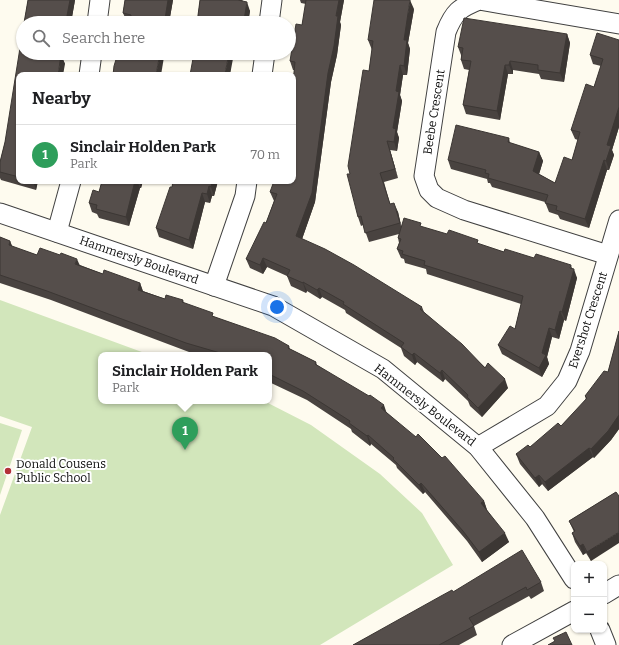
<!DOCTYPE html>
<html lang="en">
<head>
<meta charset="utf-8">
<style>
  :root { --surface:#fff; --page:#f2f2f2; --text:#202124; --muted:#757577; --line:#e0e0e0; --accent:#2563eb }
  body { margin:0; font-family:Bitter,serif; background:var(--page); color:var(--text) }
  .controls { position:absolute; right:12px; bottom:12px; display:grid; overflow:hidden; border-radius:8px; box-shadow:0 1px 3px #0004 }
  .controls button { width:36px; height:36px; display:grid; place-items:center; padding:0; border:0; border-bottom:1px solid var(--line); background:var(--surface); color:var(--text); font:20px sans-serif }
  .you { position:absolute; left:277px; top:307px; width:14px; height:14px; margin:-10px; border:3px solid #fff; border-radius:50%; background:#1a73e8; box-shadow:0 0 0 6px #1a73e833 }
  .badge { display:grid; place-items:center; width:26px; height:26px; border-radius:50%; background:var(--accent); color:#fff; font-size:13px; font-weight:700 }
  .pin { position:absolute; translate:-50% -33px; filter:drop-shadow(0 1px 2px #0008) }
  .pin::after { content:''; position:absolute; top:21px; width:14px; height:12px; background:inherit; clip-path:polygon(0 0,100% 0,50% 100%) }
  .popup { position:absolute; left:98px; top:352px; width:174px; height:52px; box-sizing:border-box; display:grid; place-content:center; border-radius:8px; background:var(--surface); filter:drop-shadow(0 1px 3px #0005); font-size:13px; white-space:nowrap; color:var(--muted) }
  .popup b { font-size:15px; color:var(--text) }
  .popup::after { content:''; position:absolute; left:50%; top:100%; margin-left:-8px; border:8px solid transparent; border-top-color:var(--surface) }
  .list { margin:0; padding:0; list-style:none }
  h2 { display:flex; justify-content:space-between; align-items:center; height:52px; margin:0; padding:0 16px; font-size:17px }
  h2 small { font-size:13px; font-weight:400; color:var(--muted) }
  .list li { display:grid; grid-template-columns:26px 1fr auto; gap:12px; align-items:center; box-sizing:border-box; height:60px; padding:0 16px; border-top:1px solid var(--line) }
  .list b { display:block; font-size:15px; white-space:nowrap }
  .list p { margin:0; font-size:13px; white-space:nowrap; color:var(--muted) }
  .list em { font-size:13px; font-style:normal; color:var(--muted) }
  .icon { flex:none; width:22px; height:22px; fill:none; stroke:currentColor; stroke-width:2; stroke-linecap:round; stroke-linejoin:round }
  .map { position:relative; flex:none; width:619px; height:645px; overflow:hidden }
  .search { position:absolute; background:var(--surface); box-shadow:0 1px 3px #0004; left:16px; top:16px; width:280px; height:44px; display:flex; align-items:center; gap:10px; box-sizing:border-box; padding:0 14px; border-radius:22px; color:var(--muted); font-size:15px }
  .panel { position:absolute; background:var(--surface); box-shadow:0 1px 3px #0004; left:16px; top:72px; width:280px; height:112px; border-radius:8px }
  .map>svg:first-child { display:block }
  .green { fill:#d2e6bb }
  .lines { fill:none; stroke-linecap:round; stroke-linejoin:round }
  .street-casing { stroke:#404040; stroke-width:21 }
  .street { stroke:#fff; stroke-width:19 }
  .wall { fill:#494340 }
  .shaded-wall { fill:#3c3734 }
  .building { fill:#554e4b; stroke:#3c3734 }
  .poi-dot { fill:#b33038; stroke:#fff; stroke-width:1.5 }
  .labels { text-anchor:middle; stroke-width:4; stroke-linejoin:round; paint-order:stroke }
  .street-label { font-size:12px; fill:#0d0d0d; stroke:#fff }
  .poi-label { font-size:12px; fill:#0d0d0d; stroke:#fff; text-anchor:start }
</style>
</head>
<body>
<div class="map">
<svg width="619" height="645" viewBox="0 0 619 645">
  <rect width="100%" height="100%" fill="#fefbef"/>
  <!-- green -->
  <g class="green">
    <path d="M0 300 150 355H101V401H264L311 425 380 474 422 513 453 565 320 645H0V515L32 427 0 416Z"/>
    <path d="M0 423 22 430 0 495Z"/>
  </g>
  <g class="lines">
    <defs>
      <g id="street">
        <path d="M97 23 100 0"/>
        <path d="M269 23 272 0"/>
        <path d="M89 75 92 53"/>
        <path d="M262 75 265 53"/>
        <path d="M0 213 273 306 383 369 478 447 535 518 574 579"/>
        <path d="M57 232 71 181"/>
        <path d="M608 255 464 210 437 198 429 190 424 176 446 32C454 12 459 8 479 0L619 24"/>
        <path d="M214 286 245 196 247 181"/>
        <path d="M478 447 547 406 567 381 580 351 619 220"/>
        <path d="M604 594 619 585"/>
        <path d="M600 630 606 645"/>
        <path d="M512 645 574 611"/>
      </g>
    </defs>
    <!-- street casing -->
    <use href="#street" class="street-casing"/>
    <!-- street -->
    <use href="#street" class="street"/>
  </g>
  <!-- wall -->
  <g class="wall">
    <path d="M28 0H75L71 23H24Z"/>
    <path d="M125 0H173L169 23H130L127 22 123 13Z"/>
    <path d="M200 0H243L242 1 250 11 248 23H197Z"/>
    <path d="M300 0H344L340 22 341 25 337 55 331 82 315 202 302 239 422 307 424 312 508 388 482 417 470 406 468 401 445 379 443 382 417 362 415 365 404 356 401 348 346 313 345 310 322 297 320 299 307 291 306 293 291 286 287 276 267 267 263 274 250 268 246 259 266 223 274 201 270 192 293 181 294 70H293L290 61 302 25 306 4 301 3Z"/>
    <path d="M414 9 408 43 410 49 407 75H403L400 95 402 101 397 132 399 138 397 151 390 150 398 178 384 182 390 204 398 212 401 226 422 227 504 252 534 258 572 269 577 278 566 321 564 320 559 339 552 337 547 357 549 364 542 377 502 354 498 345 515 329 521 304 427 274 426 269 405 263 404 259 401 258 397 249 399 243 398 238 399 234 369 242 363 225 361 226 358 217 350 174 369 71 372 50 368 40Z"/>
    <path d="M567 34 570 43 564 82 541 79 539 74 513 70V74H508L500 120 466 114 463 105 469 70 464 69 461 60V55L458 47Z"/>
    <path d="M619 40V127L612 150 614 155 609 170H607L589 228 560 219 558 215 549 212 545 202 492 187 490 183H488L487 179 451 169 448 160 509 138 510 143 539 152 543 161 539 174 555 183 572 160 578 140 575 139 571 130 594 87 601 66 593 64 590 55Z"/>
    <path d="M23 53H57V54L61 55 65 64 19 75V181H38L36 190 1 180 0 178V162L5 142Z"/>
    <path d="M102 181H143L141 188H140L129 226 99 218 97 214 92 212 89 203 99 192Z"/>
    <path d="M173 181H218L214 196H212L210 203 205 202 193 249 159 237 156 228 172 187Z"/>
    <path d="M0 237 10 241 12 247 37 255 80 265 103 274 140 283 143 291 165 299 183 300 184 303 215 317 289 346 290 349 316 362 317 365 386 412 484 501 487 510 509 542 482 562 467 541 425 492 423 494 397 468 396 465 371 444 370 446 352 432 351 429 307 400 269 382V355H200L189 352 51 300 0 283Z"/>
    <path d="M619 331V429L611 440 594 458 593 457 548 491 542 484 539 487 520 464 516 454 530 447 561 426 586 400 585 396 608 372Z"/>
    <path d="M616 492 591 561 586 553 583 555 575 542 572 533 574 532 569 521Z"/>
    <path d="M541 582 544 591 531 599 529 596 474 626 477 635 459 645H353L453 592Z"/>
  </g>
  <!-- shaded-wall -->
  <g class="shaded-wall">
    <path d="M70 0H75L71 23H67L66 21Z"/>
    <path d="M168 0H173L169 23H167L165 19Z"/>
    <path d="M339 0H344L340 22 341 25 337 55 331 82 315 202 300 245 296 236 328 73Z"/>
    <path d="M410 0 414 9 408 43 410 49 407 75 404 66V40Z"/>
    <path d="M247 2 250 11 248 23H245L244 20Z"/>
    <path d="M567 34 570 43 564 82 560 73Z"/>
    <path d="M160 53H162L164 57 161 75H156Z"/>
    <path d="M229 53H234L230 75 225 74Z"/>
    <path d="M61 55 65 64 63 75H58Z"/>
    <path d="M510 61 513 70V74L509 65Z"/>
    <path d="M400 65 403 75 400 95 402 101 397 132 399 138 397 151 394 142 393 128 396 91Z"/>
    <path d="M505 65 508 74 500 120 497 111Z"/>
    <path d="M619 107V127L612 150 614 155 609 170 606 161 607 145Z"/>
    <path d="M387 141 390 150 398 178 395 169Z"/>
    <path d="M539 152 543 161 537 181 533 171Z"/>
    <path d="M604 160 607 170 589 228 585 219Z"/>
    <path d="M33 181H38L36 190Z"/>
    <path d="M135 181H137L140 188 129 226 126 217Z"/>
    <path d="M139 181H143L141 188Z"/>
    <path d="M212 181H218L214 196 211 187Z"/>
    <path d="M209 186 212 196 210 203 207 194Z"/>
    <path d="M202 193 205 202 193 249 189 240Z"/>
    <path d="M394 203 398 212 403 233Z"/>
    <path d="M10 241 14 250 9 245Z"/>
    <path d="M263 258 267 267 263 274 260 265Z"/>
    <path d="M77 259 81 268 75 264Z"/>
    <path d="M571 265 573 272 574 269 577 278 566 321 562 312Z"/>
    <path d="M303 282 307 291 306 293 303 283Z"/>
    <path d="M140 283 143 292 138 290Z"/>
    <path d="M319 288 322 297 320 299 317 290Z"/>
    <path d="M560 311 564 320 559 339 555 330Z"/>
    <path d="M549 328 552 337 547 357 549 364 542 377 539 368 542 353Z"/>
    <path d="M414 353 417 362 415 365 412 355Z"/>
    <path d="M442 370 445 379 443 382 440 373Z"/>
    <path d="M505 379 508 388 482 417 478 408Z"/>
    <path d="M384 405 387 414 381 408Z"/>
    <path d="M619 415V429L611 440 594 458 591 449Z"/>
    <path d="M368 435 371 444 370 446 367 436Z"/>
    <path d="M589 448 593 457 548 491 545 482Z"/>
    <path d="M539 475 542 484 539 487 535 478Z"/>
    <path d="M421 483 425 492 423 494 419 485Z"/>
    <path d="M484 501 487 510 484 512 481 503Z"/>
    <path d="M619 532V543L591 561 587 552Z"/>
    <path d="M505 533 509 542 482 562 479 552Z"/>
    <path d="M583 544 586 553 583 555 580 546Z"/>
  </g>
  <!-- building -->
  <g class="building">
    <path d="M28 0H70L66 21 58 20 57 23H24Z"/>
    <path d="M125 0H168L165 19H163L162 23H130L131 15 123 13Z"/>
    <path d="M200 0H238L247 2 244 20 239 19 238 23H197Z"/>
    <path d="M306 0H339L336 16H338L334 46 328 73 312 193 296 236 325 249 354 265 422 307 420 309 462 344 485 368 488 363 505 379 478 408 467 397 468 395 442 370 440 373 414 353 412 355 401 347 404 343 343 304 344 302 319 288 317 290 303 282V283L287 276 290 270 263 258 260 265 246 259 264 222 266 223 277 194 270 192 274 181H293V83L295 62 290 61 296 24 302 25Z"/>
    <path d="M374 0H410L404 40H407L404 66 400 65 396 91 399 92 393 128 396 129 394 142 387 141 395 169 380 173 390 204 394 203 400 223 365 233 361 216 358 217 347 174H350L348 166 363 70 369 71 373 41 368 40Z"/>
    <path d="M464 18 567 34 560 73 538 70V65L510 61 509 65H505L497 111 463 105 471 61 461 60 463 48 458 47Z"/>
    <path d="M23 29V53H53L61 55 58 75H19V177L0 172V162L5 142Z"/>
    <path d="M597 33 619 40V107L607 145 611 146 606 161 604 160 585 219 556 210 557 206 545 203 548 195 488 178 489 174 485 173 486 170 448 160 456 125 509 138 508 142 539 152 533 171 555 183 564 157 572 160 580 132 571 130 586 84 594 87 603 59 590 55Z"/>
    <path d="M118 53H160L156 75H113L114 66Z"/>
    <path d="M194 53H229L225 74 232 75H190Z"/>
    <path d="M102 181H135L126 217 96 209 97 205 89 203 93 190 99 192Z"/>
    <path d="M173 181H212L211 187 209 186 207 194 202 193 189 240 156 228 170 187H172Z"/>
    <path d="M404 218 421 223 420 226 447 234 449 230 478 240 477 243 504 252 505 249 534 258 536 254 571 265 570 268 574 269 562 312 560 311 555 330 549 328 542 353 546 355 539 368 498 345 510 326 515 329 523 296 424 265 425 261 402 254 403 251 397 249 401 239 398 238Z"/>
    <path d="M0 237 10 241 9 245 37 255 40 248 60 255 61 253 77 259 75 264 103 274 104 270 140 283 138 290 165 299 166 295 183 300 182 302 213 313 212 316 275 338 289 346 288 348 316 362 315 364 369 396 370 395 384 405 381 408 416 437 418 434 442 458 445 456 484 501 481 503 505 533 479 552 463 531 421 483 419 485 393 459 394 458 368 435 367 436 349 423 350 421 303 391 269 374V355H227L186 343 47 291 0 275Z"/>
    <path d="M619 331V415L608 431 591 449 589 448 545 482 539 475 535 478 516 454 528 445 530 447 558 423 561 426 587 398 585 396 604 371 608 372Z"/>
    <path d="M616 492 619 496V532L587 552 583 544 580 546 572 533 575 531 569 521Z"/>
    <path d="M522 550 541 582 527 590 526 587 469 618 474 626 439 645H353L441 596 452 590 453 592Z"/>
    <path d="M566 632 572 645H548L555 641 553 638Z"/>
  </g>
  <!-- markers -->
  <circle class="poi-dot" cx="8" cy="471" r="4"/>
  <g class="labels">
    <!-- street labels -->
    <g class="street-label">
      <text transform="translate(434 112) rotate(-81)" y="4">Beebe Crescent</text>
      <text transform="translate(139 260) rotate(19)" y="4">Hammersly Boulevard</text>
      <text transform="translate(588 320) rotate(-72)" y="4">Evershot Crescent</text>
      <text transform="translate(425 405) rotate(38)" y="4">Hammersly Boulevard</text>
    </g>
    <!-- poi labels -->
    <g class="poi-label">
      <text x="16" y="468">Donald Cousens<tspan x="16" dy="14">Public School</tspan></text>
    </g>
  </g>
</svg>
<div class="controls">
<button>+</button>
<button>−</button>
</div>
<div class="you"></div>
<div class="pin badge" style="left:185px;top:450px;background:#2e9e5b">1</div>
<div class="popup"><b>Sinclair Holden Park</b>Park</div>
<div class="search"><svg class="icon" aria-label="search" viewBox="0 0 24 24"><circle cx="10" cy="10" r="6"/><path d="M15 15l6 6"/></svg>Search here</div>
<section class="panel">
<h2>Nearby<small></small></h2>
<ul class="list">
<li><span class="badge" style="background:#2e9e5b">1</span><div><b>Sinclair Holden Park</b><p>Park</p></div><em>70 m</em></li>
</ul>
</section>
</div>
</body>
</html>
